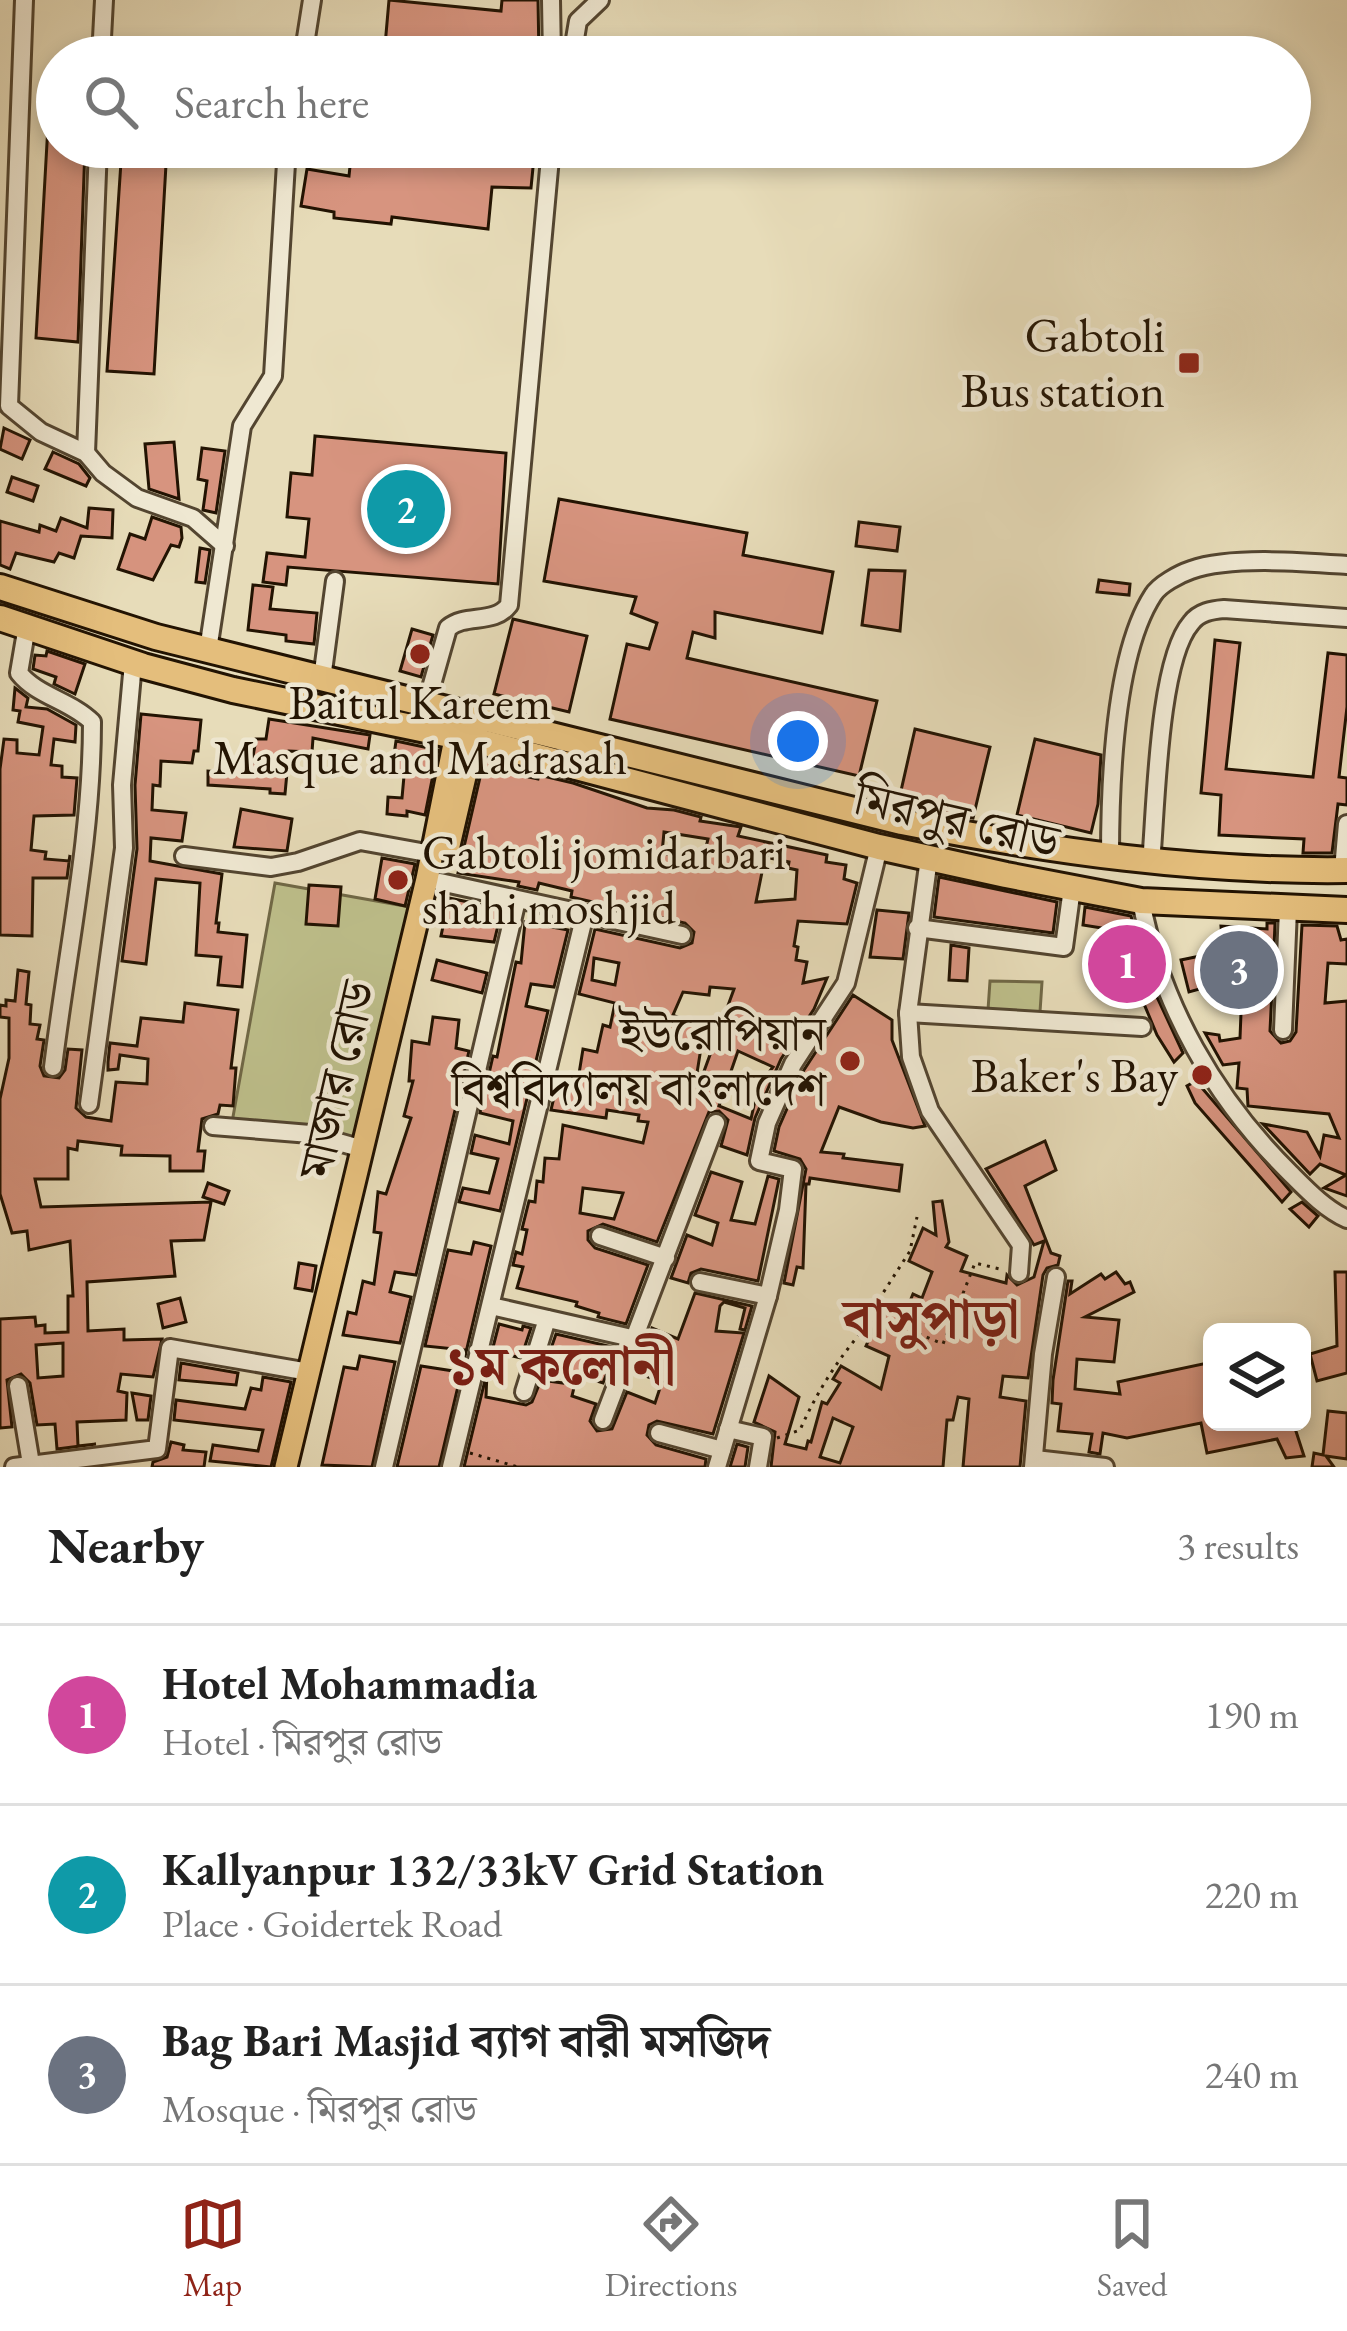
<!DOCTYPE html>
<html lang="en">
<head>
<meta charset="utf-8">
<style>
  :root { --surface:#fff; --page:#f6f6f6; --text:#222; --muted:#767676; --line:#e0e0e0; --accent:#8f2418 }
  body { margin:0; font-family:"EB Garamond","Noto Serif Bengali",serif; background:var(--page); color:var(--text) }
  .controls { position:absolute; right:36px; bottom:36px; display:grid; overflow:hidden; border-radius:18px; box-shadow:0 6px 18px #0003 }
  .controls button { width:108px; height:108px; display:grid; place-items:center; padding:0; border:0; border-bottom:3px solid var(--line); background:var(--surface); color:var(--text); font:60px sans-serif }
  .you { position:absolute; left:798px; top:741px; width:42px; height:42px; margin:-30px; border:9px solid #fff; border-radius:50%; background:#1a73e8; box-shadow:0 0 0 18px #1a73e833 }
  .badge { display:grid; place-items:center; width:78px; height:78px; border-radius:50%; background:var(--accent); color:#fff; font-size:39px; font-weight:700 }
  .pin { position:absolute; translate:-50% -50%; border:6px solid #fff; box-shadow:0 3px 12px #0006 }
  .list { margin:0; padding:0; list-style:none }
  h2 { display:flex; justify-content:space-between; align-items:center; height:156px; margin:0; padding:0 48px; font-size:51px }
  h2 small { font-size:39px; font-weight:400; color:var(--muted) }
  .list li { display:grid; grid-template-columns:78px 1fr auto; gap:36px; align-items:center; box-sizing:border-box; height:180px; padding:0 48px; border-top:3px solid var(--line) }
  .list b { display:block; font-size:45px; white-space:nowrap }
  .list p { margin:0; font-size:39px; white-space:nowrap; color:var(--muted) }
  .list em { font-size:39px; font-style:normal; color:var(--muted) }
  .icon { flex:none; width:66px; height:66px; fill:none; stroke:currentColor; stroke-width:2; stroke-linecap:round; stroke-linejoin:round }
  .map { position:relative; flex:none; width:1347px; height:1467px; overflow:hidden }
  .search { position:absolute; background:var(--surface); box-shadow:0 6px 18px #0003; left:36px; right:36px; top:36px; height:132px; display:flex; align-items:center; gap:30px; box-sizing:border-box; padding:0 42px; border-radius:66px; color:var(--muted); font-size:45px }
  .sheet { height:696px; background:var(--surface) }
  nav { display:flex; justify-content:space-around; align-items:center; box-sizing:border-box; height:168px; border-top:3px solid var(--line); background:var(--surface); font-size:33px; color:var(--muted) }
  nav a { display:grid; justify-items:center; gap:6px }
  nav .on { color:var(--accent) }
  .map>svg:first-child { display:block }
  .green { fill:#bdbe8a; stroke:#706846; stroke-width:3 }
  .building { fill:#d7947f; stroke:#221302; stroke-width:3; fill-rule:evenodd }
  .lines { fill:none; stroke-linecap:round; stroke-linejoin:round }
  .minor-casing { stroke:#534530; stroke-width:22 }
  .major-casing { stroke:#221302; stroke-width:27 }
  .highway-casing { stroke:#221302; stroke-width:30 }
  .path { stroke:#221302; stroke-width:3; stroke-dasharray:3 6; stroke-linecap:butt }
  .minor { stroke:#efe8d2; stroke-width:16 }
  .major { stroke:#e4be7c; stroke-width:21 }
  .highway { stroke:#e4be7c; stroke-width:24 }
  .poi-dot { fill:#8f2418; stroke:#efe8d2; stroke-width:4.5 }
  .labels { text-anchor:middle; stroke-width:9; stroke-linejoin:round; paint-order:stroke }
  .poi-label { font-size:48px; fill:#221302; stroke:#efe8d2; text-anchor:end }
  .street-label { font-size:48px; fill:#221302; stroke:#efe8d2 }
  .quarter-label { font-size:54px; font-weight:bold; fill:#7a1f14; stroke:#efe8d2 }
</style>
</head>
<body>
<div class="map">
<svg width="1347" height="1467" viewBox="0 0 1347 1467">
  <rect width="100%" height="100%" fill="#e7dcb9"/>
  <filter id="stains"><feTurbulence type="fractalNoise" baseFrequency=".00167" numOctaves="4"/><feColorMatrix values="0 0 0 0 .2 0 0 0 0 .09 0 0 0 0 .02 0 0 0 .5 -.17"/></filter>
  <radialGradient id="worn" r=".72"><stop offset=".6" stop-color="#630" stop-opacity="0"/><stop offset="1" stop-color="#630" stop-opacity=".3"/></radialGradient>
  <!-- green -->
  <g class="green">
    <path d="M275 883 410 907 367 1152 231 1128Z"/>
    <path d="M990 981 1042 982 1040 1012 988 1010Z"/>
  </g>
  <!-- building -->
  <g class="building">
    <path d="M389 0 501 11 502 0H538L539 57H384Z"/>
    <path d="M48 125H57V147H85L78 342 36 338Z"/>
    <path d="M122 147H167L154 374 107 371Z"/>
    <path d="M352 147H535L531 188 492 187 488 229 392 217 391 224 334 218V212L301 206 307 169 349 176Z"/>
    <path d="M4 428 30 440 22 459 0 449Z"/>
    <path d="M315 436 506 453 498 584 288 567 286 585 263 582 267 553 305 557 309 519 287 517 291 473 312 475Z"/>
    <path d="M174 442 179 499 149 489 145 444Z"/>
    <path d="M202 448 225 451 216 513 203 510 207 481 198 479Z"/>
    <path d="M53 452 79 464 90 478 86 486 45 469Z"/>
    <path d="M12 477 38 486 33 501 7 492Z"/>
    <path d="M559 499 747 533 743 555 833 572 822 633 715 612V638L693 632 687 658 877 701 859 776 610 719 627 644 649 649 657 623 631 613 636 597 544 581Z"/>
    <path d="M89 508 113 510 112 538 81 536 74 558 59 553 54 562 16 553 10 569 0 565V521L39 532 40 525 56 531 61 518 87 528Z"/>
    <path d="M152 517 181 527 182 538 179 547 171 545 153 580 118 569 130 534 145 539Z"/>
    <path d="M859 522 900 527 897 551 856 546Z"/>
    <path d="M200 548 210 550 205 583 196 582Z"/>
    <path d="M869 570 905 571 900 631 862 625Z"/>
    <path d="M1099 580 1130 584 1129 595 1097 592Z"/>
    <path d="M253 585 273 587 270 609 317 613 314 644 286 641V635L248 630Z"/>
    <path d="M513 619 587 636 569 712 494 694Z"/>
    <path d="M412 629 433 635 421 677 400 671Z"/>
    <path d="M1215 640 1240 643 1226 769 1313 777 1328 653 1347 655V707L1339 777 1347 778V805L1338 804 1332 853H1303L1304 839 1219 835 1221 795 1201 793Z"/>
    <path d="M47 651 85 664 75 694 54 684 56 677 33 669 35 655 46 656Z"/>
    <path d="M15 688 28 698 26 707 47 709 76 725 75 742 54 739 51 765 62 766V777L77 778 74 815 34 816 31 850 46 852 45 859 69 861 70 855 67 878H33L32 936 0 935V769L4 739 17 740V753L39 755 43 727 18 722 20 711 13 710Z"/>
    <path d="M141 714 201 720 198 751H194L192 763 161 761 160 786 153 785 152 810 186 813 182 841 151 838 150 861 222 874 216 923H219L218 932 247 935 242 987 218 985 221 957 196 955 200 883 156 879 146 964 122 961 137 849 135 785Z"/>
    <path d="M269 719 370 735 368 749 313 738 312 752 289 751 285 794 270 793V789L208 785V771L250 774 256 739H266Z"/>
    <path d="M915 729 990 747 973 818 898 804Z"/>
    <path d="M1035 739 1101 755 1098 804 1091 833 1017 815Z"/>
    <path d="M396 741 438 750 425 815 407 811V816L387 814 388 797 402 798 404 776H391Z"/>
    <path d="M484 760 510 767 509 773 538 779 539 775 573 783 647 808 674 810 701 817 700 821 741 827 738 836 827 855 826 862 846 865 844 879 857 883 847 924 798 921 794 946 798 947 796 960 807 962 803 983 827 978 814 1009 781 1059 755 1118 747 1155 721 1146 728 1120 719 1111 709 1112 657 1242 603 1224 588 1231V1240L595 1248 648 1265 626 1324 598 1317 599 1313 576 1306 577 1302 517 1288 523 1267 513 1265 516 1252 522 1254 527 1230 522 1229 529 1201 535 1202 537 1181 543 1182 545 1158 559 1159 563 1125 643 1143 648 1122 638 1121 639 1115 607 1110 606 1118 551 1110 559 1076 578 1080 583 1049 597 1052 603 1025 610 1027 615 1003 579 994 595 929 680 948 692 943 694 932 685 923 571 897 572 891 539 883 537 890 518 886 519 882 458 873ZM664 832 708 839 701 867 671 863 672 855 662 853ZM765 857 789 862 788 868 797 870 795 899 756 902ZM594 958 619 963 615 985 592 980ZM710 987 734 989 703 1074 697 1073 704 1029 673 1015 683 992 709 995ZM738 1051 773 1067 758 1087 751 1119 719 1106ZM583 1188 623 1193 614 1219 580 1213Z"/>
    <path d="M241 809 292 819 287 851 234 847Z"/>
    <path d="M382 858 415 864 405 906 375 899Z"/>
    <path d="M939 877 1057 902 1053 933 934 917Z"/>
    <path d="M309 885 341 887 338 926 306 924Z"/>
    <path d="M449 898 502 909 494 942 441 936Z"/>
    <path d="M1085 907 1131 916 1150 982 1183 1053 1174 1062 1157 1035 1119 944 1106 943 1108 929 1083 925Z"/>
    <path d="M877 910 909 913 903 959 870 957Z"/>
    <path d="M525 922 568 930 554 987 531 984 526 1006 548 1011 500 1211 459 1202 463 1188 489 1193 498 1159 471 1153 475 1135 509 1144 513 1121 480 1113 493 1056 497 1057 516 962 521 963Z"/>
    <path d="M1267 923H1275L1274 948 1252 947 1254 989H1272L1270 1031 1281 1043 1290 1041 1296 1032 1302 925 1337 926 1341 940 1347 939V964L1328 963 1325 1003 1347 1001V1196L1324 1188 1346 1175 1320 1164 1310 1174 1263 1124 1307 1132 1320 1156 1324 1135 1339 1138 1329 1114 1248 1106 1247 1089 1237 1088 1239 1063 1223 1065 1205 1033 1219 1035 1220 1041 1240 1038 1242 988 1226 991 1221 926 1267 929Z"/>
    <path d="M951 945 969 948 967 981 949 980Z"/>
    <path d="M1200 956 1207 987 1189 992 1181 960Z"/>
    <path d="M437 960 487 973 482 993 432 980Z"/>
    <path d="M18 970 29 972 26 1004 31 1005 30 1024 40 1025 37 1039 44 1040 40 1066 44 1076 59 1078 65 1070 68 1049 82 1050 76 1108 86 1117 111 1121 116 1082 147 1084 148 1059 120 1055 118 1069 108 1070V1062L110 1043 137 1046 141 1018 183 1022 185 1003 238 1010 231 1068H236L233 1106 220 1105 218 1114 202 1119 198 1151H205L203 1171H170V1156L121 1155 122 1146 78 1141 77 1150 68 1148V1179H35L41 1207 211 1202 204 1240 171 1241 175 1276 87 1282 88 1331 124 1329V1340L162 1339 153 1377 121 1374 118 1391 127 1393 126 1420 77 1422 78 1446 96 1444 57 1449 55 1424 37 1425 30 1383 21 1374 7 1380 12 1427 0 1428V1319L35 1317 36 1326 45 1325V1333L68 1332V1296H73L70 1241 29 1250 27 1231 12 1233 0 1194V1099L9 1058V1018L0 1017V1005L6 1006V1000L15 1001ZM63 1343V1376L38 1378 36 1345Z"/>
    <path d="M853 995 892 1020V1040L925 1126 913 1128 881 1122 839 1107 821 1152 844 1154 843 1158 902 1165 899 1191 810 1178 809 1184H806L803 1268 797 1267 793 1285 784 1283 806 1169 800 1159 774 1151 779 1127 804 1070Z"/>
    <path d="M433 1017 459 1020 456 1048 469 1051 416 1275 395 1272 390 1292 411 1297 400 1343 343 1335 348 1312 356 1314 363 1281 374 1284 381 1233 374 1232 378 1192 386 1194 411 1118 404 1116 413 1081H409L412 1041 429 1044Z"/>
    <path d="M1196 1081 1291 1192 1282 1202 1195 1103 1187 1086Z"/>
    <path d="M1045 1141 1056 1170 1025 1186 1051 1253 1060 1256 1058 1265 1047 1268 1043 1275 1028 1378 1003 1376 1000 1397 1026 1401 1020 1467H963L969 1399 958 1397 953 1420H947L943 1467H771L775 1432 754 1422 769 1376 799 1397 785 1444 806 1449 808 1441 811 1442 822 1402 827 1404 840 1383 833 1379 841 1366 881 1389 889 1356 866 1346 883 1308 897 1314 902 1304 908 1306 913 1294 922 1298 932 1272 909 1261 923 1228 936 1235 933 1202 942 1201 949 1242 946 1247 967 1256 961 1271 1006 1283 1007 1275 1017 1285 1034 1277 1044 1241 1034 1245 986 1169ZM833 1418 853 1427 840 1463 820 1457Z"/>
    <path d="M711 1172 742 1182 731 1220 755 1224 768 1176 779 1179 758 1281 701 1269 691 1273 688 1283 671 1278 687 1235 712 1245 718 1223 695 1215Z"/>
    <path d="M208 1183 229 1191 224 1204 203 1197Z"/>
    <path d="M1302 1202 1318 1216 1309 1227 1290 1209Z"/>
    <path d="M474 1242 491 1246 439 1467H397L421 1366 460 1372 465 1350 425 1346 448 1250 471 1254Z"/>
    <path d="M299 1263 316 1266 312 1291 295 1288Z"/>
    <path d="M1116 1272 1125 1284 1130 1282 1134 1292 1085 1317 1119 1320 1114 1362 1077 1359 1075 1389 1120 1394 1118 1382 1212 1362V1422H1293L1304 1456 1286 1458 1277 1439 1207 1453 1201 1423 1127 1438 1103 1433 1100 1454 1089 1452 1092 1434 1058 1431 1061 1404 1052 1403 1053 1380 1068 1281H1072L1070 1294 1101 1274 1105 1279Z"/>
    <path d="M1335 1272H1347V1373L1317 1381 1310 1354 1337 1346Z"/>
    <path d="M695 1293 752 1306 745 1330 740 1329 745 1308 724 1302 720 1306 716 1331 744 1333 713 1434 657 1421 649 1425 647 1435 656 1445 706 1459 705 1467H464L487 1372 486 1397 526 1405 532 1402 541 1380 563 1383 566 1372 545 1366 556 1334 617 1348 603 1383 577 1375 572 1396 596 1404 590 1421 597 1431 612 1429 627 1392 655 1403 662 1382 635 1372 652 1328 678 1339Z"/>
    <path d="M180 1298 186 1322 163 1328 158 1304Z"/>
    <path d="M499 1324 522 1330 523 1326 531 1328 521 1358 492 1351Z"/>
    <path d="M360 1356 395 1362 372 1467 322 1465 344 1367 357 1369Z"/>
    <path d="M181 1363 238 1373 236 1385 179 1380Z"/>
    <path d="M263 1377 291 1382 271 1467 210 1461 213 1445 258 1451 263 1430 174 1420 176 1400 245 1409 251 1388 261 1390Z"/>
    <path d="M132 1393 151 1396 148 1420H137Z"/>
    <path d="M1328 1411 1347 1413V1459L1326 1456 1334 1467H1312L1314 1453 1323 1455Z"/>
    <path d="M171 1442 184 1445 183 1450 206 1452 204 1467H152L153 1462 167 1457Z"/>
    <path d="M737 1444 748 1447 745 1467H730Z"/>
  </g>
  <g class="lines">
    <defs>
      <g id="minor">
        <path d="M24 0 9 406 41 432 86 453 103 473 137 498 193 518 225 546"/>
        <path d="M551 0 552 57"/>
        <path d="M101 57 104 0"/>
        <path d="M303 57 312 0"/>
        <path d="M572 57 578 21 600 0"/>
        <path d="M86 453 98 147"/>
        <path d="M27 626 19 673C37 696 71 701 92 722 92 838 67 952 53 1067"/>
        <path d="M208 650 242 426 273 376 287 147"/>
        <path d="M322 679 335 581"/>
        <path d="M427 702 448 628C466 613 494 625 509 605L551 147"/>
        <path d="M184 856 271 867 298 862 360 841 432 854"/>
        <path d="M1110 857C1110 785 1114 655 1153 595 1159 585 1179 574 1191 570 1231 556 1304 562 1347 565"/>
        <path d="M929 858 908 1013 911 1057 930 1111 1021 1245 1019 1273"/>
        <path d="M1151 863C1156 809 1158 661 1191 623 1199 612 1212 610 1224 609L1347 618"/>
        <path d="M1343 870 1347 824"/>
        <path d="M440 882 682 935"/>
        <path d="M1141 901C1161 1005 1215 1099 1290 1173 1307 1190 1325 1209 1347 1219"/>
        <path d="M917 928 1064 947 1072 888"/>
        <path d="M908 1013 1142 1027"/>
        <path d="M1283 1030 1288 909"/>
        <path d="M89 1104 124 848 122 785 133 663"/>
        <path d="M213 1126 310 1134 363 1149"/>
        <path d="M600 1236 666 1258"/>
        <path d="M700 1282 768 1296 717 1467"/>
        <path d="M768 1296 788 1210 793 1169 759 1161 767 1123 793 1064 846 983 879 847"/>
        <path d="M491 1306 636 1339"/>
        <path d="M18 1386 31 1464"/>
        <path d="M524 1392 547 1319"/>
        <path d="M603 1420 716 1123"/>
        <path d="M728 1429 763 1437 758 1467"/>
        <path d="M659 1433 722 1450"/>
        <path d="M1035 1459 1105 1467"/>
        <path d="M14 1467 157 1449 170 1348 309 1372"/>
        <path d="M384 1467 517 900"/>
        <path d="M451 1467 585 914"/>
        <path d="M1033 1467 1043 1354 1056 1277"/>
      </g>
      <g id="major">
        <path d="M448 850 476 729"/>
        <path d="M286 1467 427 879 459 719"/>
      </g>
      <g id="highway">
        <path d="M0 587 156 637 902 822C1050 851 1196 872 1347 870"/>
        <path d="M0 618 143 666 233 690 474 740 879 847 1006 875 1141 901 1347 910"/>
      </g>
    </defs>
    <!-- minor casing -->
    <use href="#minor" class="minor-casing"/>
    <!-- major casing -->
    <use href="#major" class="major-casing"/>
    <!-- highway casing -->
    <use href="#highway" class="highway-casing"/>
    <!-- path -->
    <g class="path">
      <path d="M877 1316 943 1344 975 1263 1004 1270"/>
      <path d="M777 1438 800 1430C818 1389 844 1349 876 1316L874 1307 910 1251 917 1217"/>
      <path d="M470 1453 518 1467"/>
      <path d="M601 1467V1466"/>
    </g>
    <!-- minor -->
    <use href="#minor" class="minor"/>
    <!-- major -->
    <use href="#major" class="major"/>
    <!-- highway -->
    <use href="#highway" class="highway"/>
  </g>
  <!-- markers -->
  <g class="poi-dot">
    <rect x="1177" y="351" width="24" height="24" rx="6"/>
    <circle cx="420" cy="654" r="12"/>
    <circle cx="398" cy="880" r="12"/>
    <circle cx="850" cy="1061" r="12"/>
    <circle cx="1202" cy="1075" r="12"/>
  </g>
  <g class="labels">
    <!-- poi labels -->
    <g class="poi-label">
      <text x="1165" y="352">Gabtoli<tspan x="1165" dy="55">Bus station</tspan></text>
      <text x="420" y="719" text-anchor="middle">Baitul Kareem<tspan x="420" dy="55">Masque and Madrasah</tspan></text>
      <text x="422" y="869" text-anchor="start">Gabtoli jomidarbari<tspan x="422" dy="55">shahi moshjid</tspan></text>
      <text x="826" y="1050">ইউরোপিয়ান<tspan x="826" dy="55">বিশ্ববিদ্যালয় বাংলাদেশ</tspan></text>
      <text x="1178" y="1092">Baker's Bay</text>
    </g>
    <!-- street labels -->
    <g class="street-label">
      <text transform="translate(957 819) rotate(13)" y="17">মিরপুর রোড</text>
      <text transform="translate(336 1080) rotate(-77)" y="17">মাজার রোড</text>
    </g>
    <!-- quarter labels -->
    <g class="quarter-label">
      <text x="931" y="1337">বাসুপাড়া</text>
      <text x="561" y="1384">১ম কলোনী</text>
    </g>
  </g>
  <rect width="100%" height="100%" filter="url(#stains)"/>
  <rect width="100%" height="100%" fill="url(#worn)"/>
</svg>
<div class="controls">
<button><svg class="icon" aria-label="layers" viewBox="0 0 24 24"><path d="M12 4l9 5-9 5-9-5zM3 14l9 5 9-5"/></svg></button>
</div>
<div class="you"></div>
<div class="pin badge" style="left:1127px;top:964px;background:#d1479c">1</div>
<div class="pin badge" style="left:406px;top:509px;background:#0f9aa8">2</div>
<div class="pin badge" style="left:1239px;top:970px;background:#6b7280">3</div>
<div class="search"><svg class="icon" aria-label="search" viewBox="0 0 24 24"><circle cx="10" cy="10" r="6"/><path d="M15 15l6 6"/></svg>Search here</div>
</div>
<section class="sheet">
<h2>Nearby<small>3 results</small></h2>
<ul class="list">
<li><span class="badge" style="background:#d1479c">1</span><div><b>Hotel Mohammadia</b><p>Hotel · মিরপুর রোড</p></div><em>190 m</em></li>
<li><span class="badge" style="background:#0f9aa8">2</span><div><b>Kallyanpur 132/33kV Grid Station</b><p>Place · Goidertek Road</p></div><em>220 m</em></li>
<li><span class="badge" style="background:#6b7280">3</span><div><b>Bag Bari Masjid ব্যাগ বারী মসজিদ</b><p>Mosque · মিরপুর রোড</p></div><em>240 m</em></li>
</ul>
</section>
<nav>
<a class="on"><svg class="icon" aria-label="map" viewBox="0 0 24 24"><path d="M3 6l6-2 6 2 6-2v14l-6 2-6-2-6 2zM9 4v14M15 6v14"/></svg>Map</a>
<a><svg class="icon" aria-label="directions" viewBox="0 0 24 24"><path d="M12 3l9 9-9 9-9-9zM9 14v-3h6M13 9l2 2-2 2"/></svg>Directions</a>
<a><svg class="icon" aria-label="saved" viewBox="0 0 24 24"><path d="M7 4h10v16l-5-4-5 4z"/></svg>Saved</a>
</nav>
</body>
</html>
